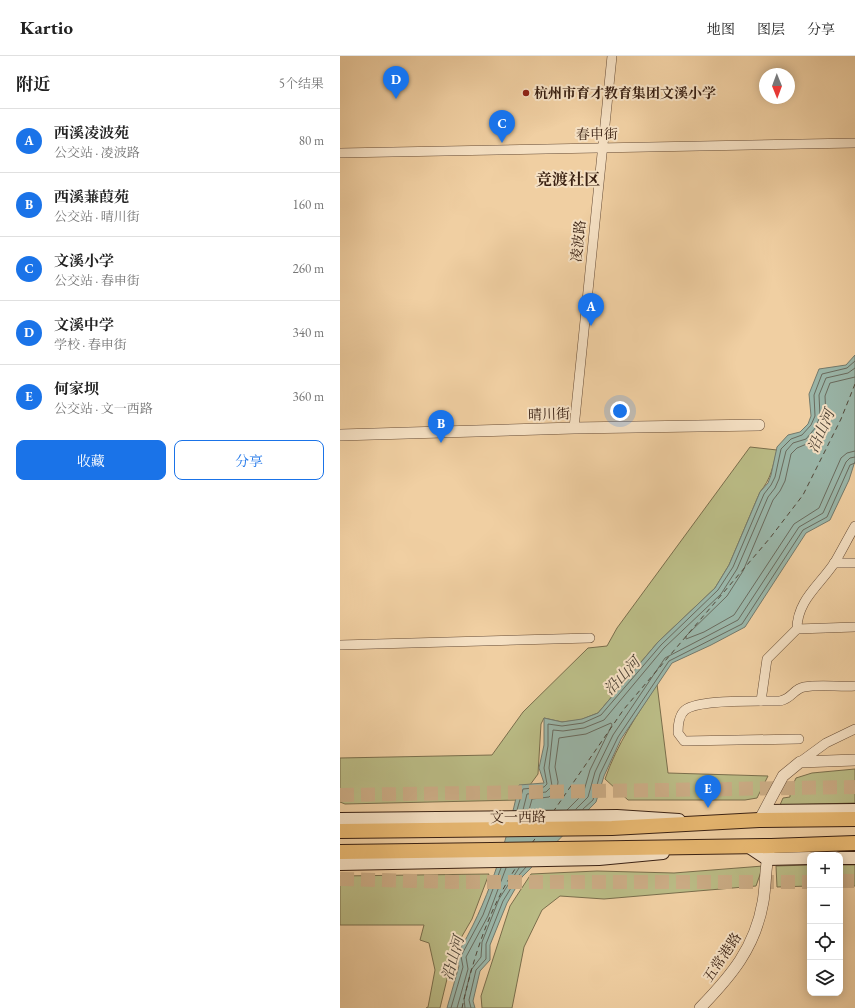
<!DOCTYPE html>
<html lang="zh">
<head>
<meta charset="utf-8">
<style>
  :root { --surface:#fff; --page:#f2f2f2; --text:#222; --muted:#767676; --line:#e0e0e0; --accent:#1a73e8 }
  body { margin:0; font-family:"EB Garamond","Noto Serif SC",serif; background:var(--page); color:var(--text) }
  .controls { position:absolute; right:12px; bottom:12px; display:grid; overflow:hidden; border-radius:8px; box-shadow:0 2px 10px #0003 }
  .controls button { width:36px; height:36px; display:grid; place-items:center; padding:0; border:0; border-bottom:1px solid var(--line); background:var(--surface); color:var(--text); font:20px sans-serif }
  .compass { position:absolute; left:419px; top:12px; width:36px; height:36px; border-radius:50%; background:var(--surface); box-shadow:0 2px 10px #0003; rotate:179deg }
  .you { position:absolute; left:280px; top:355px; width:14px; height:14px; margin:-10px; border:3px solid #fff; border-radius:50%; background:#1a73e8; box-shadow:0 0 0 6px #1a73e833 }
  .badge { display:grid; place-items:center; width:26px; height:26px; border-radius:50%; background:var(--accent); color:#fff; font-size:13px; font-weight:700 }
  .pin { position:absolute; translate:-50% -33px; filter:drop-shadow(0 1px 2px #0008) }
  .pin::after { content:''; position:absolute; top:21px; width:14px; height:12px; background:inherit; clip-path:polygon(0 0,100% 0,50% 100%) }
  .list { margin:0; padding:0; list-style:none }
  h2 { display:flex; justify-content:space-between; align-items:center; height:52px; margin:0; padding:0 16px; font-size:17px }
  h2 small { font-size:13px; font-weight:400; color:var(--muted) }
  .list li { display:grid; grid-template-columns:26px 1fr auto; gap:12px; align-items:center; box-sizing:border-box; height:64px; padding:0 16px; border-top:1px solid var(--line) }
  .list b { display:block; font-size:15px; white-space:nowrap }
  .list p { margin:0; font-size:13px; white-space:nowrap; color:var(--muted) }
  .list em { font-size:13px; font-style:normal; color:var(--muted) }
  .actions { display:flex; gap:8px; padding:12px 16px }
  .actions a { flex:1; padding:9px 0; border:1px solid var(--accent); border-radius:8px; text-align:center; font-size:14px; color:var(--accent) }
  .actions .main { background:var(--accent); color:#fff }
  .icon { flex:none; width:22px; height:22px; fill:none; stroke:currentColor; stroke-width:2; stroke-linecap:round; stroke-linejoin:round }
  .map { position:relative; flex:none; width:515px; height:952px; overflow:hidden }
  header { display:flex; align-items:center; gap:24px; box-sizing:border-box; height:56px; padding:0 20px; background:var(--surface); border-bottom:1px solid var(--line) }
  header strong { font-size:19px }
  nav { display:flex; gap:22px; margin-inline-start:auto; font-size:14px }
  main { display:flex }
  aside { flex:1; background:var(--surface) }
  .map>svg:first-child { display:block }
  .green { fill:#babb85; stroke:#7a6e4c }
  .water { fill:#9ab6a9; stroke:#737a6d }
  .lines { fill:none; stroke-linecap:round; stroke-linejoin:round }
  .shore { stroke:#6a6b5e; stroke-width:1 }
  .ferry { stroke:#514638; stroke-width:1; stroke-dasharray:5 4; stroke-linecap:butt }
  .trunk-tunnel { stroke:#cbac85; stroke-width:14; stroke-dasharray:14 7; stroke-linecap:butt }
  .minor-casing { stroke:#674c36; stroke-width:10 }
  .tertiary-casing { stroke:#674c36; stroke-width:12 }
  .secondary-casing { stroke:#392012; stroke-width:14 }
  .primary-casing { stroke:#392012; stroke-width:16 }
  .minor { stroke:#f5e0c3; stroke-width:9 }
  .tertiary { stroke:#f5e0c3; stroke-width:11 }
  .secondary { stroke:#f5e0c3; stroke-width:12 }
  .primary { stroke:#e8b871; stroke-width:14 }
  .poi-dot { fill:#8f2418; stroke:#f5e0c3; stroke-width:1.5 }
  .labels { text-anchor:middle; stroke-width:4; stroke-linejoin:round; paint-order:stroke }
  .poi-label { font-size:14px; font-weight:bold; fill:#392012; stroke:#f5e0c3; text-anchor:start }
  .street-label { font-size:14px; fill:#392012; stroke:#f5e0c3 }
  .water-label { font-size:15px; font-style:italic; fill:#514638; stroke:#f5e0c3 }
  .quarter-label { font-size:16px; font-weight:bold; fill:#392012; stroke:#f5e0c3 }
</style>
</head>
<body>
<header>
<strong>Kartio</strong>
<nav><a>地图</a><a>图层</a><a>分享</a></nav>
</header>
<main>
<aside>
<h2>附近<small>5个结果</small></h2>
<ul class="list">
<li><span class="badge">A</span><div><b>西溪凌波苑</b><p>公交站 · 凌波路</p></div><em>80 m</em></li>
<li><span class="badge">B</span><div><b>西溪蒹葭苑</b><p>公交站 · 晴川街</p></div><em>160 m</em></li>
<li><span class="badge">C</span><div><b>文溪小学</b><p>公交站 · 春申街</p></div><em>260 m</em></li>
<li><span class="badge">D</span><div><b>文溪中学</b><p>学校 · 春申街</p></div><em>340 m</em></li>
<li><span class="badge">E</span><div><b>何家坝</b><p>公交站 · 文一西路</p></div><em>360 m</em></li>
</ul>
<div class="actions"><a class="main">收藏</a><a>分享</a></div>
</aside>
<div class="map">
<svg width="515" height="952" viewBox="0 0 515 952">
  <rect width="100%" height="100%" fill="#f0cfa2"/>
  <filter id="stains"><feTurbulence type="fractalNoise" baseFrequency=".005" numOctaves="4"/><feColorMatrix values="0 0 0 0 .2 0 0 0 0 .09 0 0 0 0 .02 0 0 0 .5 -.17"/></filter>
  <radialGradient id="worn" r=".72"><stop offset=".6" stop-color="#630" stop-opacity="0"/><stop offset="1" stop-color="#630" stop-opacity=".3"/></radialGradient>
  <!-- green -->
  <g class="green">
    <path d="M410 391 437 394C433 410 431 423 420 436L389 509 375 532 318 586 258 657 240 664 222 666 204 662 201 668 198 718 179 744 5 748 0 746V702L152 699 183 656 248 592 267 590 277 572Z"/>
    <path d="M317 628 328 717 428 720 417 742 405 744H288L265 723C277 688 297 659 317 628Z"/>
    <path d="M515 713V747L440 749 443 742 450 741V735L456 722 472 717Z"/>
    <path d="M470 809V830L437 831 436 810Z"/>
    <rect x="500" y="809" width="15" height="21"/>
    <path d="M423 810 416 830 264 843 220 840 202 854 184 891 172 952H142L141 940 170 850 191 818 257 815 334 817Z"/>
    <path d="M149 818 132 863 114 894 100 952H86L88 951 95 914 89 887 80 884 84 869H0V820Z"/>
  </g>
  <!-- water -->
  <path class="water" d="M515 299V405L509 424 490 464 466 477 405 571 371 589 332 607 281 683 264 720 256 746 182 821 167 847 150 889V904L140 915 133 945 135 952H107L119 910 116 900C148 848 166 788 179 729L204 727 199 712 204 689V662L222 666 242 663 258 657 318 586 375 532 389 509 420 436 428 427 431 419 437 391 448 379 460 376 468 368 471 360 469 338 479 313 506 309Z"/>
  <g class="lines">
    <!-- shore -->
    <g class="shore">
      <path d="M515 321 490 327 485 340 486 361 481 374 469 387 457 392 451 398 445 425 440 435 433 444 403 515 387 540 346 580V583L364 576 394 559 454 468 479 452 501 402 507 397 515 395"/>
      <path d="M236 753 248 741 255 716 273 679 325 602 398 564 459 471 483 457 506 406 510 402 515 401"/>
      <path d="M243 753 253 744 260 718 278 681 329 605 402 568 463 474 487 461 510 409 515 407"/>
      <path d="M177 754 183 733 204 731 207 728 204 712 208 690V668L222 670 243 667 261 659 321 589 378 534 393 511 424 438 431 429 435 421 441 393 451 383 462 379 471 369 475 360 474 339 482 318 507 312 515 305"/>
      <path d="M183 754 187 738 206 736 212 730 209 712 213 674 223 675 244 672 264 664 324 592 381 538 397 513 428 441 435 432 439 423 446 395 453 387 466 383 476 371 480 360 479 339 486 322 508 317 515 312"/>
      <path d="M189 754 192 743 209 741 217 733 218 726 215 711 219 682 246 678 271 667 272 669 250 714 243 738 227 754"/>
      <path d="M111 952 123 911 121 900 143 859 161 812"/>
      <path d="M117 952 128 913 126 901 148 860 166 812"/>
      <path d="M125 952 124 943 131 914 141 901 142 886 159 843 179 812"/>
      <path d="M131 952 129 944 136 914 146 903V888L163 845 179 819 186 811"/>
    </g>
    <!-- ferry -->
    <g class="ferry">
      <path d="M213 756 284 653 430 482 463 439 501 363 515 328"/>
      <path d="M192 787 197 780"/>
      <path d="M122 952C133 902 149 852 177 810"/>
    </g>
    <!-- trunk-tunnel -->
    <g class="trunk-tunnel">
      <path d="M0 739 515 731"/>
      <path d="M0 823 113 826H470"/>
      <path d="M500 825H515"/>
    </g>
    <defs>
      <g id="minor">
        <path d="M0 97 515 87"/>
        <path d="M234 372 272 0"/>
        <path d="M494 507H515"/>
        <path d="M457 573 515 571"/>
        <path d="M0 589 250 582"/>
        <path d="M421 645 427 603 457 573C457 544 480 529 495 506 502 494 508 482 515 470"/>
        <path d="M459 683 344 685 338 677C338 669 339 659 345 654 358 643 421 645 440 645 453 642 453 633 464 631 479 628 499 631 515 630"/>
        <path d="M460 706 486 687 515 673"/>
      </g>
      <g id="tertiary">
        <path d="M0 379 234 372 419 369"/>
        <path d="M421 761 443 720 460 706 515 704"/>
        <path d="M360 952C391 920 415 892 423 846 426 829 425 811 429 795"/>
      </g>
      <g id="secondary">
        <path d="M426 755 515 754"/>
        <path d="M0 763 277 760 339 764"/>
        <path d="M409 791 427 803 470 802"/>
        <path d="M500 802H515"/>
        <path d="M0 808 259 803 323 797"/>
      </g>
      <g id="primary">
        <path d="M0 775 272 772 419 764 515 763"/>
        <path d="M0 796 431 790 515 787"/>
      </g>
    </defs>
    <!-- minor casing -->
    <use href="#minor" class="minor-casing"/>
    <!-- tertiary casing -->
    <use href="#tertiary" class="tertiary-casing"/>
    <!-- secondary casing -->
    <use href="#secondary" class="secondary-casing"/>
    <!-- primary casing -->
    <use href="#primary" class="primary-casing"/>
    <!-- minor -->
    <use href="#minor" class="minor"/>
    <!-- tertiary -->
    <use href="#tertiary" class="tertiary"/>
    <!-- secondary -->
    <use href="#secondary" class="secondary"/>
    <!-- primary -->
    <use href="#primary" class="primary"/>
  </g>
  <!-- markers -->
  <circle class="poi-dot" cx="186" cy="37" r="4"/>
  <g class="labels">
    <!-- poi labels -->
    <g class="poi-label">
      <text x="194" y="42">杭州市育才教育集团文溪小学</text>
    </g>
    <!-- street labels -->
    <g class="street-label">
      <text transform="translate(257 78) rotate(-1)" y="5">春申街</text>
      <text transform="translate(238 185) rotate(-84)" y="5">凌波路</text>
      <text transform="translate(209 358) rotate(-2)" y="5">晴川街</text>
      <text transform="translate(178 761) rotate(-1)" y="5">文一西路</text>
      <text transform="translate(382 901) rotate(-56)" y="5">五常港路</text>
    </g>
    <!-- water labels -->
    <g class="water-label">
      <text transform="translate(481 375) rotate(-66)" y="5">沿山河</text>
      <text transform="translate(282 620) rotate(-47)" y="5">沿山河</text>
      <text transform="translate(113 902) rotate(-74)" y="5">沿山河</text>
    </g>
    <!-- quarter labels -->
    <g class="quarter-label">
      <text x="228" y="129">竞渡社区</text>
    </g>
  </g>
  <rect width="100%" height="100%" filter="url(#stains)"/>
  <rect width="100%" height="100%" fill="url(#worn)"/>
</svg>
<div class="controls">
<button>+</button>
<button>−</button>
<button><svg class="icon" aria-label="locate" viewBox="0 0 24 24"><circle cx="12" cy="12" r="6"/><path d="M12 2v4M12 18v4M2 12h4M18 12h4"/></svg></button>
<button><svg class="icon" aria-label="layers" viewBox="0 0 24 24"><path d="M12 4l9 5-9 5-9-5zM3 14l9 5 9-5"/></svg></button>
</div>
<svg class="compass" viewBox="-18 -18 36 36"><path d="M0-13l5 13h-10z" fill="#e53935"/><path d="M0 13l5-13h-10z" fill="#767676"/></svg>
<div class="you"></div>
<div class="pin badge" style="left:251px;top:270px">A</div>
<div class="pin badge" style="left:101px;top:387px">B</div>
<div class="pin badge" style="left:162px;top:87px">C</div>
<div class="pin badge" style="left:56px;top:43px">D</div>
<div class="pin badge" style="left:368px;top:752px">E</div>
</div>
</main>
</body>
</html>
